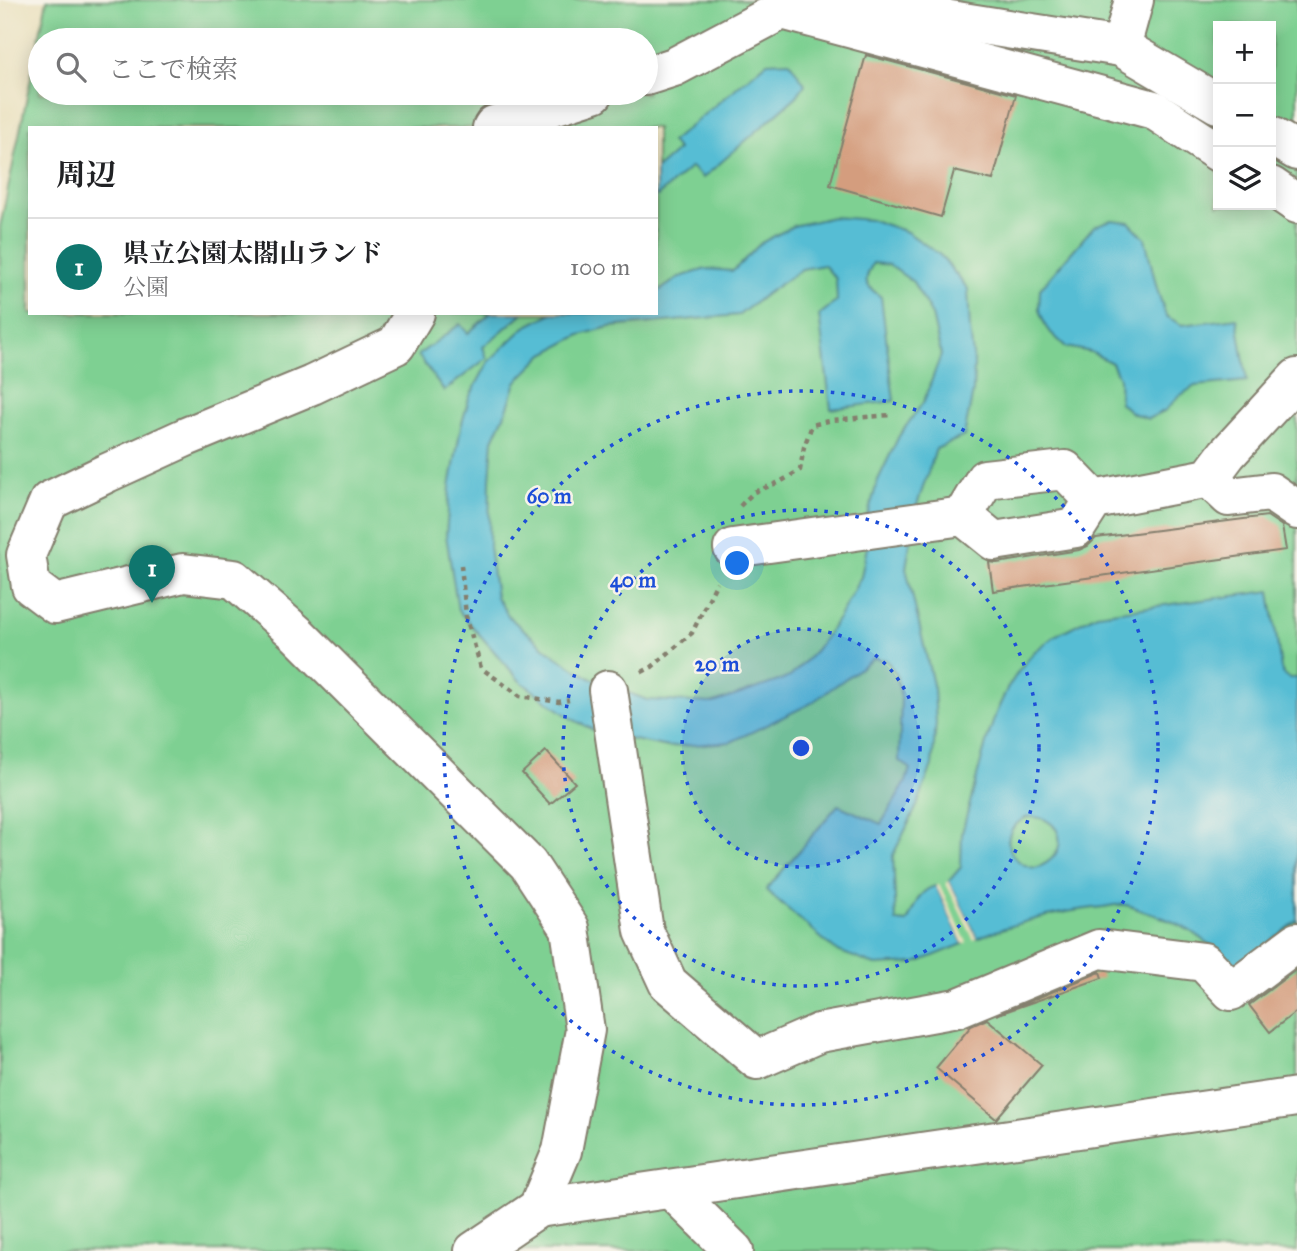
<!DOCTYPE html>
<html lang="ja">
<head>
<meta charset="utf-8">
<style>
  :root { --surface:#fff; --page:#f2f2f2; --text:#202124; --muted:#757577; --line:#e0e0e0; --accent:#0f766e }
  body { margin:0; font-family:"IM FELL Great Primer","Noto Serif JP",serif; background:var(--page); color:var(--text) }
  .controls { position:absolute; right:21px; top:21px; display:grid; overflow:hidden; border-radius:0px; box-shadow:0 4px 18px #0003 }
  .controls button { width:63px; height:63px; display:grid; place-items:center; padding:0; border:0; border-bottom:2px solid var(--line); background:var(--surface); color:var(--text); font:35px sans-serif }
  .you { position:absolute; left:738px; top:564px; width:24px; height:24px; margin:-18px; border:5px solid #fff; border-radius:50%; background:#1a73e8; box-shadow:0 0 0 10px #1a73e833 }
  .badge { display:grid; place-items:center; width:46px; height:46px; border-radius:50%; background:var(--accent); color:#fff; font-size:23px; font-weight:700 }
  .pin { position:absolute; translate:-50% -58px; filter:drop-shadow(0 2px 4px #0008) }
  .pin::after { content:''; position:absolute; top:37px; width:24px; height:21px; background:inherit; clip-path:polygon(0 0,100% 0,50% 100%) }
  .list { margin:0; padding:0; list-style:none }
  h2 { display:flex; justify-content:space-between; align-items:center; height:91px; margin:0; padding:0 28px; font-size:30px }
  h2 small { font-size:23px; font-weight:400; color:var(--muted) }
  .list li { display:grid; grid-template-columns:46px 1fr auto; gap:21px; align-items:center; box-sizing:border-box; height:98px; padding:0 28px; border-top:2px solid var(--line) }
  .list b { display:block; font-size:26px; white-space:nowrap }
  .list p { margin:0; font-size:23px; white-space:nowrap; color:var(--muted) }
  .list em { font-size:23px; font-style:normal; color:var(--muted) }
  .icon { flex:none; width:38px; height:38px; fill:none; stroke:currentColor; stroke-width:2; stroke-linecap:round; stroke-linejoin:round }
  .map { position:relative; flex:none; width:1297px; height:1251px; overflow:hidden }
  .search { position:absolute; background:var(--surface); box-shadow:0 4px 18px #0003; left:28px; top:28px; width:630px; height:77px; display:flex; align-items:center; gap:18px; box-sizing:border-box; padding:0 24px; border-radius:38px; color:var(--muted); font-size:26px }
  .panel { position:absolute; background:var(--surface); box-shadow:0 4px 18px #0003; left:28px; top:126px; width:630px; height:189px; border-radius:0px }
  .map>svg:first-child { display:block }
  .green { fill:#7ed092; stroke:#4d7657; stroke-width:2; fill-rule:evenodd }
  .water { fill:#57bdd4; stroke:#3a6c78; stroke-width:2; fill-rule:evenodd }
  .pier { fill:#ebe2c1 }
  .building { fill:#d49d7e }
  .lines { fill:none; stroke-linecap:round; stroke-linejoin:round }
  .minor-casing { stroke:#847f6e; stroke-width:42 }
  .path { stroke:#847f6e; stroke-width:4.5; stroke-dasharray:5 5; stroke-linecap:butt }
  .minor { stroke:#fff; stroke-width:38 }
  .ring { fill:none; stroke:#1d4ed8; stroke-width:3.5; stroke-dasharray:3.5 7 }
  .centre { fill:#1d4ed8; stroke:#f7f3e8; stroke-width:3.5 }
  .ring-label { font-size:21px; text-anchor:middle; font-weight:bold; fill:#1d4ed8; stroke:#f7f3e8; stroke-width:5; stroke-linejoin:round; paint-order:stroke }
</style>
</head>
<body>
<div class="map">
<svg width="1297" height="1251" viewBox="0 0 1297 1251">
  <rect width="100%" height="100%" fill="#f7f3e8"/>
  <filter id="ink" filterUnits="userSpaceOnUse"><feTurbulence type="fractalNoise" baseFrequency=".0143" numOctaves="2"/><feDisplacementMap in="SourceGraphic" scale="14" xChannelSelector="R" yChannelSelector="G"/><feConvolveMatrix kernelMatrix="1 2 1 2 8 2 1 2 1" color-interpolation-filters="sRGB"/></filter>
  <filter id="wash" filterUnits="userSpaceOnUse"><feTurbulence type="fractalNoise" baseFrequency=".00686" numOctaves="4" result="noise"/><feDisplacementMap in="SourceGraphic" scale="28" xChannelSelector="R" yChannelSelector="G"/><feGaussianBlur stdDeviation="1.57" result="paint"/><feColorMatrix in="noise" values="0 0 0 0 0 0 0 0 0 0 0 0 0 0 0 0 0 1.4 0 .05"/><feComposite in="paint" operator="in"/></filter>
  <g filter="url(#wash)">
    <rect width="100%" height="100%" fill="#ebe2c1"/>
    <!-- green -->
    <path class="green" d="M47 0H1297V1251H0V227ZM1218 26H1271V205H1218ZM40 40H646V93H40ZM30 128H656V313H30Z"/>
    <!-- water -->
    <g class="water">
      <path d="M789 61 805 84 797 96 703 178 691 167 656 197V169L678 150 671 142 767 62Z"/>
      <path d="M833 217 872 220 907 232 940 255 968 289 970 330 974 364 973 392 964 436 936 449 916 508 906 568 934 689 936 723 932 765 917 806 893 855 896 921 907 922C915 908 917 890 936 886L963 944 916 963 875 965 835 950 766 890 838 805 881 824 906 782 910 768 899 761 901 698 896 674 886 660 874 658 810 704 731 742 668 747 599 733 572 719 520 681 458 610 446 535 450 487 461 427 469 398 489 361 525 327 552 313H656V293L680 277 706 269 733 271 761 243 793 226ZM873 263 889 265 913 282 932 315 941 355 924 401 899 436 878 480 867 518V547L861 577 839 617 816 650 790 677 714 703 647 700 590 678 554 655 510 618 496 597 489 547 490 480 493 440 508 407 516 382 544 354 580 335 609 327 739 315 766 294 802 269 824 265 836 279 837 301 819 315 831 409 894 401 881 297C864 284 863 282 873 263Z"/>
      <path d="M1111 220 1129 222 1145 238 1157 289 1166 316 1182 325 1237 318 1247 381 1195 386 1178 397 1166 410 1148 419 1132 413 1120 403 1119 378 1112 363 1091 352 1066 347 1047 329 1039 310 1040 289 1094 226Z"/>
      <path d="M491 313H523L483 347 487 358 444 391 418 355 460 324 468 333Z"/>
      <path d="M1270 591 1281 669 1284 675 1289 678H1297V920L1236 969C1211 941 1181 922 1146 912 1139 910 1132 906 1125 905 1118 904 1110 906 1103 907 1059 911 1018 922 977 938L949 881 961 867 962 833 986 743 996 713 1007 689 1018 672 1034 652 1056 635 1097 614ZM1028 817C1065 815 1072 857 1035 868 1004 863 998 829 1028 817Z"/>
    </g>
    <!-- pier -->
    <g class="pier">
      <path d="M949 881 977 938 974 940 946 883Z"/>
      <path d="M939 885 967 943 963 944 936 886Z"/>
    </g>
    <g id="blocks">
      <!-- building -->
      <g class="building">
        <path d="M866 55 1016 95 993 180 954 171 941 217 830 185Z"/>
        <path d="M1267 516 1282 526 1286 550 993 591 989 562 997 563 1079 550 1088 546 1096 538Z"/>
        <path d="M546 751 575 783 550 804 522 773Z"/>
        <path d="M1297 969V1011L1270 1032 1249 1005Z"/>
        <path d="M1100 972 1102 978 996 1015Z"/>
        <path d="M987 1019 1042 1065 996 1119 936 1068 971 1026Z"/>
      </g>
    </g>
  </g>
  <g filter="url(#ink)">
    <use href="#blocks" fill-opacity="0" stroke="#847f6e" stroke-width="2"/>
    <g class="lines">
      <defs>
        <g id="minor">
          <path d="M830 1 1121 47 1218 104"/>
          <path d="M1121 47 1134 0"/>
          <path d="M646 76 674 67 782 10 1154 110 1218 152"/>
          <path d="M492 128 494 125 594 93"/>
          <path d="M1271 136 1297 151"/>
          <path d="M1271 186 1297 204"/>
          <path d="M415 313 396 345 312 385 186 437 107 473 49 501 26 555 31 586 55 604 183 573 234 579 296 633 528 864 570 928 585 1030 562 1151 538 1208"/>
          <path d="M1209 478 1229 497 1271 492 1297 510"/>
          <path d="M963 516 985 479 1065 470 1094 500"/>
          <path d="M733 548 963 516 994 541 1076 528 1094 500 1209 478 1227 454 1297 378"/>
          <path d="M608 690 644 931 668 983 757 1060 819 1033 957 1008 1099 949 1204 962 1231 991 1297 942"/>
          <path d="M671 1189 734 1251"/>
          <path d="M474 1251 538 1208 1297 1097"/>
        </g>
      </defs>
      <!-- minor casing -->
      <use href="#minor" class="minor-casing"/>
      <!-- path -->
      <g class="path">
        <path d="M740 506 754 492 780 482 800 470 804 447 812 425 832 420 890 415"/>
        <path d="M461 565 466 616 481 668 520 696 559 702 569 700"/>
        <path d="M642 672 652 667 692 633 717 582"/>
      </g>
      <!-- minor -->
      <use href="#minor" class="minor"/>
    </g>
  </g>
  <!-- distance rings -->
  <circle cx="801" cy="748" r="119" fill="#1d4ed8" fill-opacity=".12"/>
  <g class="ring">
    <circle cx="801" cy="748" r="119"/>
    <circle cx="801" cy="748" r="238"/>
    <circle cx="801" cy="748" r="357"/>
  </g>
  <circle cx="801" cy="748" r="10" class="centre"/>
  <g class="ring-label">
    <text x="549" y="503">60 m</text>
    <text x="633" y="587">40 m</text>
    <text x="717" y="671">20 m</text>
  </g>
</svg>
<div class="controls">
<button>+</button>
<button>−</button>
<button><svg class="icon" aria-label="layers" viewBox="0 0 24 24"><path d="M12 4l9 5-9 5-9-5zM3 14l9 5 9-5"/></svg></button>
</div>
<div class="you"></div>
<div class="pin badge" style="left:152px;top:603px">1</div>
<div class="search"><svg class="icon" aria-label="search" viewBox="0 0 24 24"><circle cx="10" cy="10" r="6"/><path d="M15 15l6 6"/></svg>ここで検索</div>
<section class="panel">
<h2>周辺<small></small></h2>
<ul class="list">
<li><span class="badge">1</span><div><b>県立公園太閤山ランド</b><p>公園</p></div><em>100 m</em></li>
</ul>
</section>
</div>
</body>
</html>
